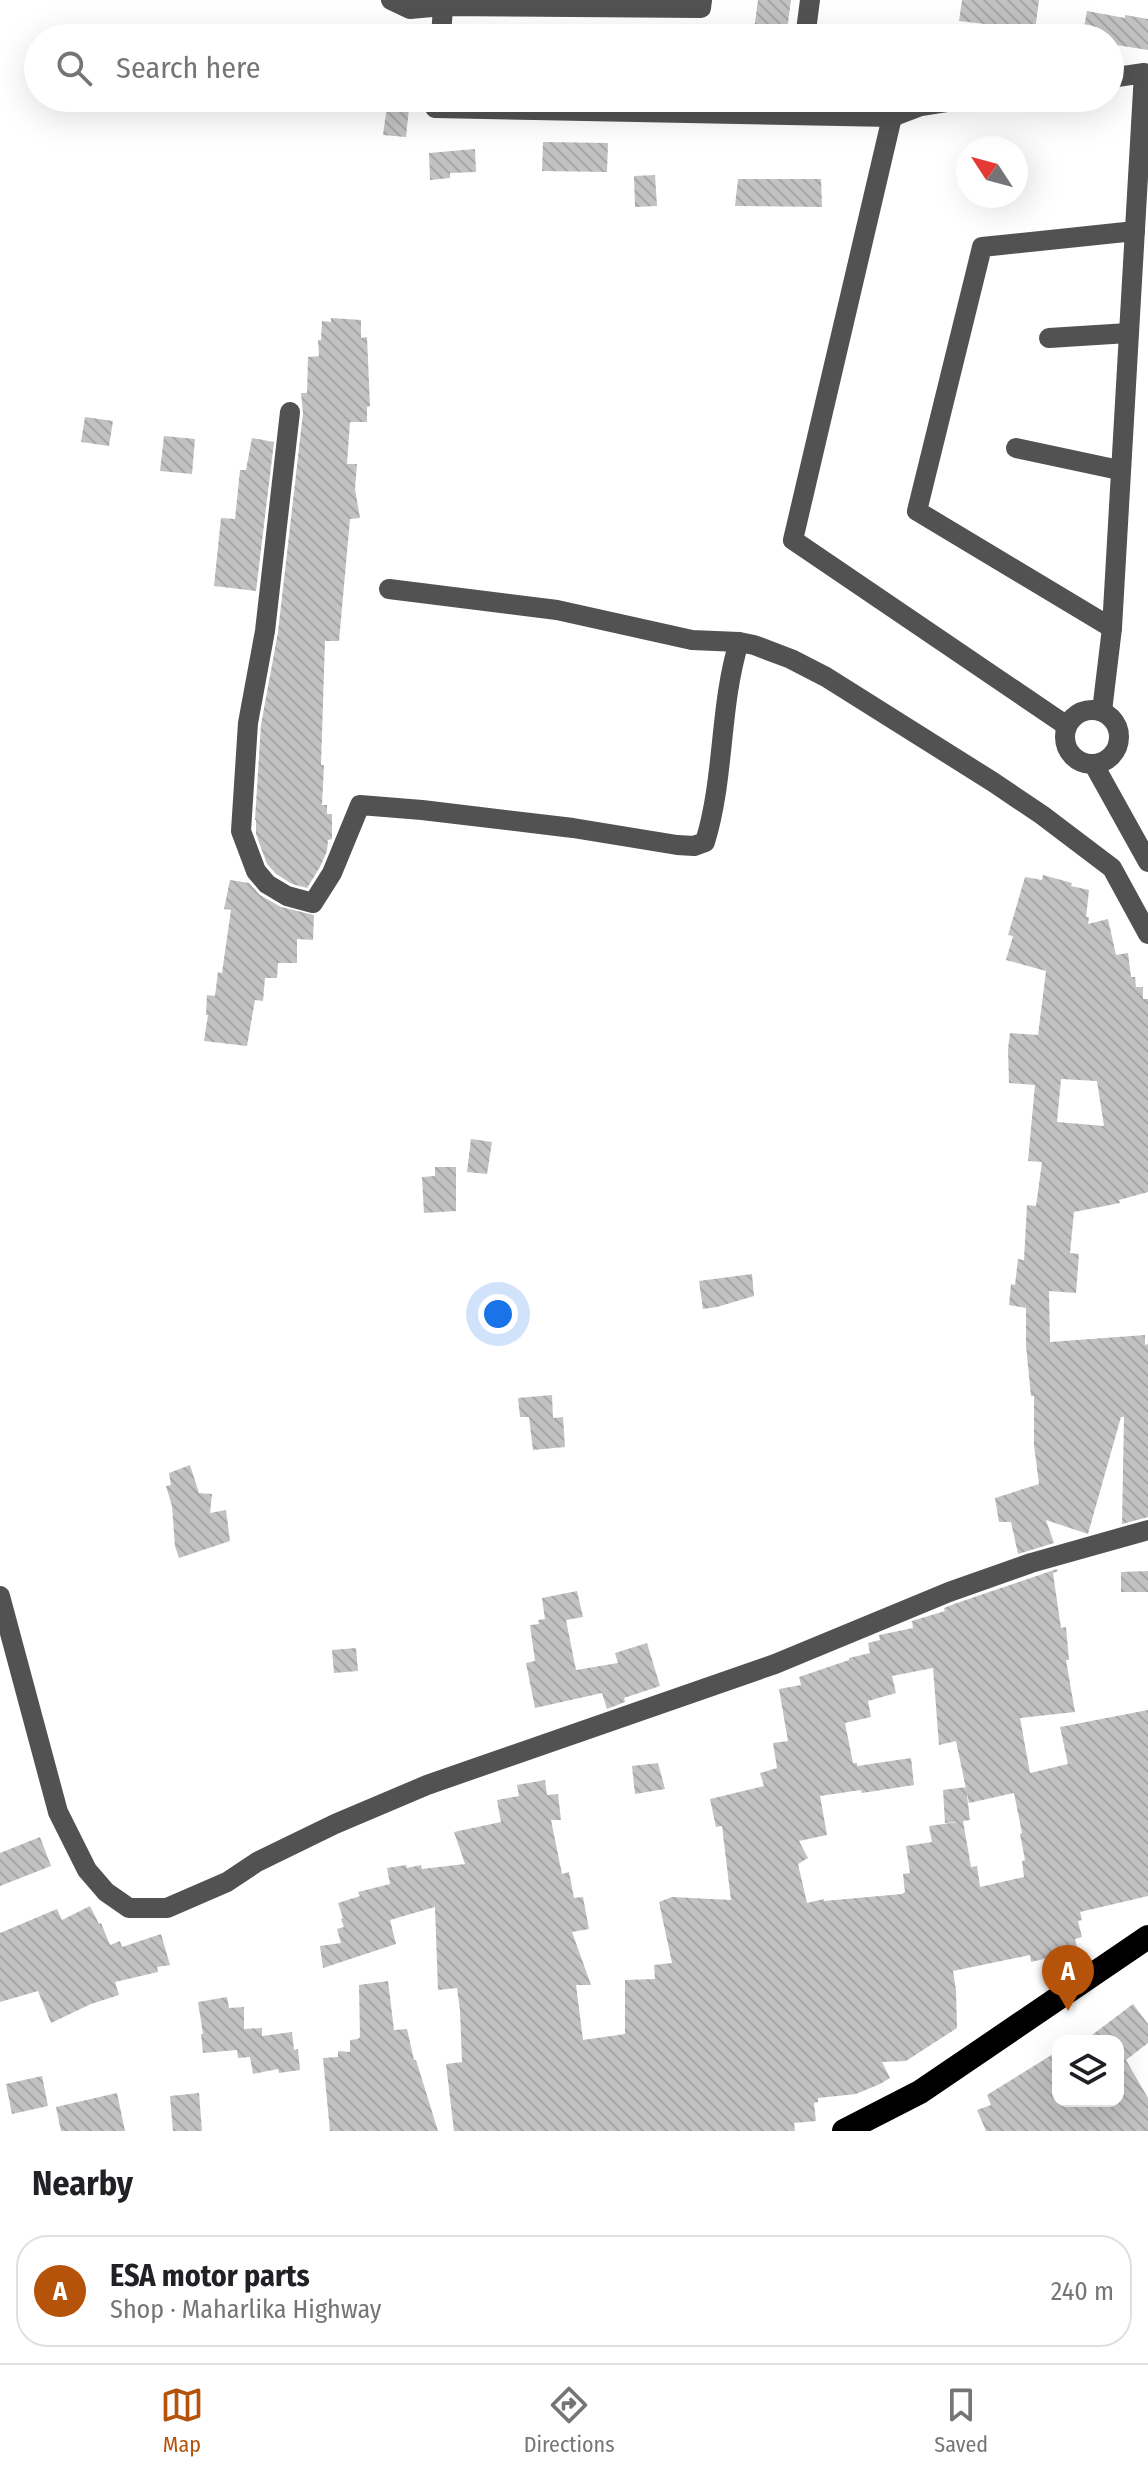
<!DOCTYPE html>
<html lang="en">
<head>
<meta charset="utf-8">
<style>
  :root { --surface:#fff; --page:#f6f6f6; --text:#202124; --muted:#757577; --line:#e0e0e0; --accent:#b45309 }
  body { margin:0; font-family:"Fira Sans Condensed",sans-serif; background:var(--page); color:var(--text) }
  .controls { position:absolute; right:24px; bottom:24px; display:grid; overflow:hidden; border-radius:16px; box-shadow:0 8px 32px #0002 }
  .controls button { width:72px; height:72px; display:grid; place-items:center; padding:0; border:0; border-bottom:2px solid var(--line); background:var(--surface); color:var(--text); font:40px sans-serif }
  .compass { position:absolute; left:956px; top:136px; width:72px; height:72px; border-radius:50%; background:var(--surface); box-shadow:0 8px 32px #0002; rotate:306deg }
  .you { position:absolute; left:498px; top:1314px; width:28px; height:28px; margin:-20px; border:6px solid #fff; border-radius:50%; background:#1a73e8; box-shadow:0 0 0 12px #1a73e833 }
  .badge { display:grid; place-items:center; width:52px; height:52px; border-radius:50%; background:var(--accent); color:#fff; font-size:26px; font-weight:700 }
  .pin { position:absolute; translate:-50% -66px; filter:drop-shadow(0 2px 4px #0008) }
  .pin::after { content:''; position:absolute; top:42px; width:28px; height:24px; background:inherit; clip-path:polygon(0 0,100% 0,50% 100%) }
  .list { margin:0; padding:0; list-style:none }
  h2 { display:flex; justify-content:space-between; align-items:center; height:104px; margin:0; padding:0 32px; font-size:34px }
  h2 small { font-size:26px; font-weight:400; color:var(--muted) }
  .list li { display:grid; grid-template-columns:52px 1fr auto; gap:24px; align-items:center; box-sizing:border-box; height:112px; margin:0 16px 16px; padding:0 16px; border:2px solid var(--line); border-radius:32px }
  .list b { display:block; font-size:30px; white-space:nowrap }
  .list p { margin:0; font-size:26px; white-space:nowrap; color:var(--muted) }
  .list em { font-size:26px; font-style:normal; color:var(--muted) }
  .icon { flex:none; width:44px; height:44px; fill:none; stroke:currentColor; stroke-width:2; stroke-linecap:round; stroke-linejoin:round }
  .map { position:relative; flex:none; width:1148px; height:2131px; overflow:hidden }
  .search { position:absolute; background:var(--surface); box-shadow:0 8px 32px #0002; left:24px; right:24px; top:24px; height:88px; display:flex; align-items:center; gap:20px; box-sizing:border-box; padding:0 28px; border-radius:44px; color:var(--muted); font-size:30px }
  .sheet { height:232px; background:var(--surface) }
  nav { display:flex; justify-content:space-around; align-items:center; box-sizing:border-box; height:112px; border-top:2px solid var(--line); background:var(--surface); font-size:22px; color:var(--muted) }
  nav a { display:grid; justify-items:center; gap:4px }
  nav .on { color:var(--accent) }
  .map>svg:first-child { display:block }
  .building { fill:url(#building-back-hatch); fill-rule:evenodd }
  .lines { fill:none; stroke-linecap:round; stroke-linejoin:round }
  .minor { stroke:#525252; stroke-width:20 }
  .highway { stroke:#000; stroke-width:24 }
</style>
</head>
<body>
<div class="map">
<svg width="1148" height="2131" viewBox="0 0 1148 2131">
  <defs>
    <pattern id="building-back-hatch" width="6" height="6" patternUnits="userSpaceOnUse" patternTransform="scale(2)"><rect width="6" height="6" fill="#c2c2c2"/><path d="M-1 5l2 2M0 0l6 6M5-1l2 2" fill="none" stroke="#a5a5a5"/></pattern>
  </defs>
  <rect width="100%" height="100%" fill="#fff"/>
  <!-- building -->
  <g class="building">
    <path d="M758 0H791L786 38H753Z"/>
    <path d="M962 0H1039L1035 30 959 21Z"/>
    <path d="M1087 11 1125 18V15L1148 19V50L1110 44V38H1082Z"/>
    <path d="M388 98H410L406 137 383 135Z"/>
    <path d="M543 142 608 143 607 172 542 171Z"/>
    <path d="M475 149 476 172 450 173V178L430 180 429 153Z"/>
    <path d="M655 175 657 206 635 207 634 176Z"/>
    <path d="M738 179H821L822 207 735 206Z"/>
    <path d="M331 318 361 320V338L367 337 370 406 367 407V422H350L347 464H357L355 489 360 518 350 519 339 641H325L321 765H324L322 805H327V814H332V839L328 840 327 851 320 867 307 888 292 884 276 874 267 864 256 834V820H255L261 725 278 632 303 413 301 393H307L308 357 319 356 318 340H321L322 321 331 322Z"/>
    <path d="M85 417 113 421 109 446 81 442Z"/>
    <path d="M164 436 195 439 192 474 160 471Z"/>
    <path d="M252 438 274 442 256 591 214 586 221 518 235 519 240 470H246Z"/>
    <path d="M1043 875 1072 883 1071 886 1089 890 1086 917H1089L1088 924 1108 919 1116 955 1128 953 1131 977H1135L1136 987H1143V999H1148V1192L1119 1200 1120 1203 1074 1212 1070 1253 1079 1254 1076 1293 1049 1291 1050 1342 1145 1335V1345L1148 1344V1517L1122 1524 1124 1417H1121L1088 1534 1046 1520 1054 1543 1018 1554 1011 1522H999L995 1498 1039 1484 1034 1445V1396H1031L1026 1346V1308L1009 1305 1011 1284 1015 1285 1018 1259 1024 1260 1027 1205 1036 1206 1042 1162 1028 1161 1035 1085 1009 1083 1008 1049 1010 1033 1038 1035 1046 971 1006 960 1013 936 1008 935 1025 877 1042 880ZM1061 1079 1097 1081 1104 1126 1057 1122Z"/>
    <path d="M230 880 249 883 260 895 281 907 314 915 313 940 297 939V963H278L277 978H265L263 1001 255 1000 247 1046 204 1041 208 1015H206L207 995 215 996 218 972 222 973 231 910 224 909Z"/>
    <path d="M471 1139 492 1142 487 1174 467 1172Z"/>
    <path d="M435 1167H456V1211L424 1213 422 1177 435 1176Z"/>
    <path d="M752 1274 754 1296 717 1307 703 1309 699 1281Z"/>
    <path d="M552 1395 553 1418 563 1417 565 1447 533 1450 529 1417H520L518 1398Z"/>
    <path d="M190 1465 199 1493 212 1494 210 1513 226 1510 230 1541 179 1558 175 1546 172 1506 166 1486 171 1485 169 1473Z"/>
    <path d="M1057 1569 1058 1571 1053 1573 1061 1628 1066 1627 1069 1660H1066L1075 1712 1020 1718 1030 1773 1068 1764 1060 1727 1148 1710V1896L1080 1912 1082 1920 1078 1921 1082 1937 1075 1939 1078 1951 1031 1962 1030 1955 953 1971 956 1990 957 2028 906 2061 882 2062 890 2078 880 2084 856 2094 818 2098V2102L814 2103 816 2121 794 2123 795 2131H454L446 2064 462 2062 460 2010 457 1988 438 1990 435 1907 390 1920 396 1944 323 1968 320 1946 341 1943 337 1929 344 1927 341 1919 343 1918 338 1903 360 1896 358 1892 390 1884 387 1868 406 1865 407 1868 421 1865 422 1869 465 1864 454 1832 501 1822 497 1800 519 1796 517 1785 545 1780 547 1795 558 1794 561 1820H551L562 1874 569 1872 574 1898 583 1897 589 1929 572 1932 591 1985H576L583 2040 625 2034V1980L655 1979 654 1965 672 1963 659 1902 672 1897 731 1900 722 1826 716 1827 710 1799 764 1786 760 1773 777 1768 773 1743 788 1741 779 1689 801 1685 799 1677 849 1660V1658L870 1653 868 1643 880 1640 879 1635 913 1628 912 1621 945 1611 944 1608 954 1604ZM933 1668 939 1745 956 1741 969 1803 1014 1793 1022 1833 1020 1834 1025 1860 1022 1861 1024 1877 980 1887 977 1866 971 1867 963 1821 970 1820 966 1787 943 1790 945 1823 958 1822 929 1826 932 1842 906 1846 910 1873 903 1874 905 1892 902 1894 824 1901V1899L807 1903 798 1864 808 1858 799 1841 827 1835 820 1796 861 1790 862 1793 914 1785 911 1758 857 1766V1763H853L845 1723 871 1717 868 1701 896 1693 892 1676Z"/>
    <path d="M1148 1571V1592H1121V1572Z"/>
    <path d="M577 1591 583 1617 566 1620 576 1670 618 1663 615 1653 647 1643 660 1686 624 1698 625 1702 607 1709 602 1693 535 1708 526 1663 535 1661 530 1625 539 1624 538 1620 545 1619 542 1598Z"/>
    <path d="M356 1648 358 1671 334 1673 332 1650Z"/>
    <path d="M658 1763 665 1789 635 1794 632 1766Z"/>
    <path d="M40 1837 51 1866 0 1886V1853Z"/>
    <path d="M90 1906 99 1924 101 1923 110 1945 120 1941 122 1947 161 1934 170 1965 157 1967 158 1972 115 1982 119 1995 91 2004 51 2023 38 1991 0 2002V1933L57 1909 62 1920Z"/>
    <path d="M388 1981 394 2030 407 2029 414 2060H416L438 2131H330L323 2058 338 2057V2051L350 2052V2040L358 2039 360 2037 359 1985Z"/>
    <path d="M227 1997 229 2008 244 2007V2029L262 2028V2036L292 2032 294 2050 298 2049 300 2070 279 2073 278 2069 253 2074 250 2057 238 2058 237 2050 203 2053 201 2034H203L198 2002Z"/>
    <path d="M1133 2004 1148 2024V2043L1126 2060 1148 2098V2131H986L977 2110 991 2105 987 2095 1058 2051V2101H1118V2041H1084Z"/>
    <path d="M42 2076 48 2106 12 2114 6 2084Z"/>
    <path d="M117 2093 125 2131H61L56 2107Z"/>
    <path d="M199 2093 202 2131H173L170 2096Z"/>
  </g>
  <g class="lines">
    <!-- minor -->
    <g class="minor">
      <path d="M391 0 410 9 443 6 701 8 702 0"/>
      <path d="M441 38 443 6"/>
      <path d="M805 38 810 0"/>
      <path d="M436 98 435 108 892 117 921 106 972 98"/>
      <path d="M892 117 793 540 1067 726"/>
      <path d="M1049 338 1128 333"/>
      <path d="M290 412 265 631 248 723 241 831 256 871 267 884 287 896 313 903 332 873 360 805 422 810 573 828 677 845 694 846 705 842C725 777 719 707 739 642L754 645 791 659 826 677 993 782 1042 815 1112 868 1148 934"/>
      <path d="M1016 448 1119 470"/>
      <path d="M389 589 557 610 692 640 739 642"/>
      <path d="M1112 628 917 511 982 247 1135 231"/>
      <circle cx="1092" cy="737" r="27"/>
      <path d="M1102 711 1112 628 1144 73 1110 78"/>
      <path d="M1094 765 1148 862"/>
      <path d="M0 1596 58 1812 87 1870 106 1892 129 1908H167L227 1882 257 1862 335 1824 427 1785 775 1664 949 1592 1031 1563 1148 1530"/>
    </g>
    <!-- highway -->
    <path class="highway" d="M844 2131 920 2092 1148 1937"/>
  </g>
</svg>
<div class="controls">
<button><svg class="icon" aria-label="layers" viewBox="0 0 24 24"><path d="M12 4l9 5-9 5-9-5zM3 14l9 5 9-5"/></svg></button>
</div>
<svg class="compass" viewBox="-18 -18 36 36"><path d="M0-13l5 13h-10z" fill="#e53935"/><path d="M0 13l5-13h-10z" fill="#757577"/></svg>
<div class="you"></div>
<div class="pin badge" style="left:1068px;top:2011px">A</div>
<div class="search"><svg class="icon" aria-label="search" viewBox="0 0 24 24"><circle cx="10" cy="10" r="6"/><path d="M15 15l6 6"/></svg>Search here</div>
</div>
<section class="sheet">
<h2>Nearby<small></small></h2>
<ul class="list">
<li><span class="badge">A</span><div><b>ESA motor parts</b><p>Shop · Maharlika Highway</p></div><em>240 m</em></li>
</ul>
</section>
<nav>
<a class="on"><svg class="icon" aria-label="map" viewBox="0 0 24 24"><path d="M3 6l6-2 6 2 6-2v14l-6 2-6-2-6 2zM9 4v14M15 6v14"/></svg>Map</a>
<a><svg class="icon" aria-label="directions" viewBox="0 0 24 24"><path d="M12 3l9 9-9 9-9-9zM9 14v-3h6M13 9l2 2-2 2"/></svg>Directions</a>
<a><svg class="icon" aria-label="saved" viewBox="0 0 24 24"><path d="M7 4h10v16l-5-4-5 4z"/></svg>Saved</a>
</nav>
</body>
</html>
